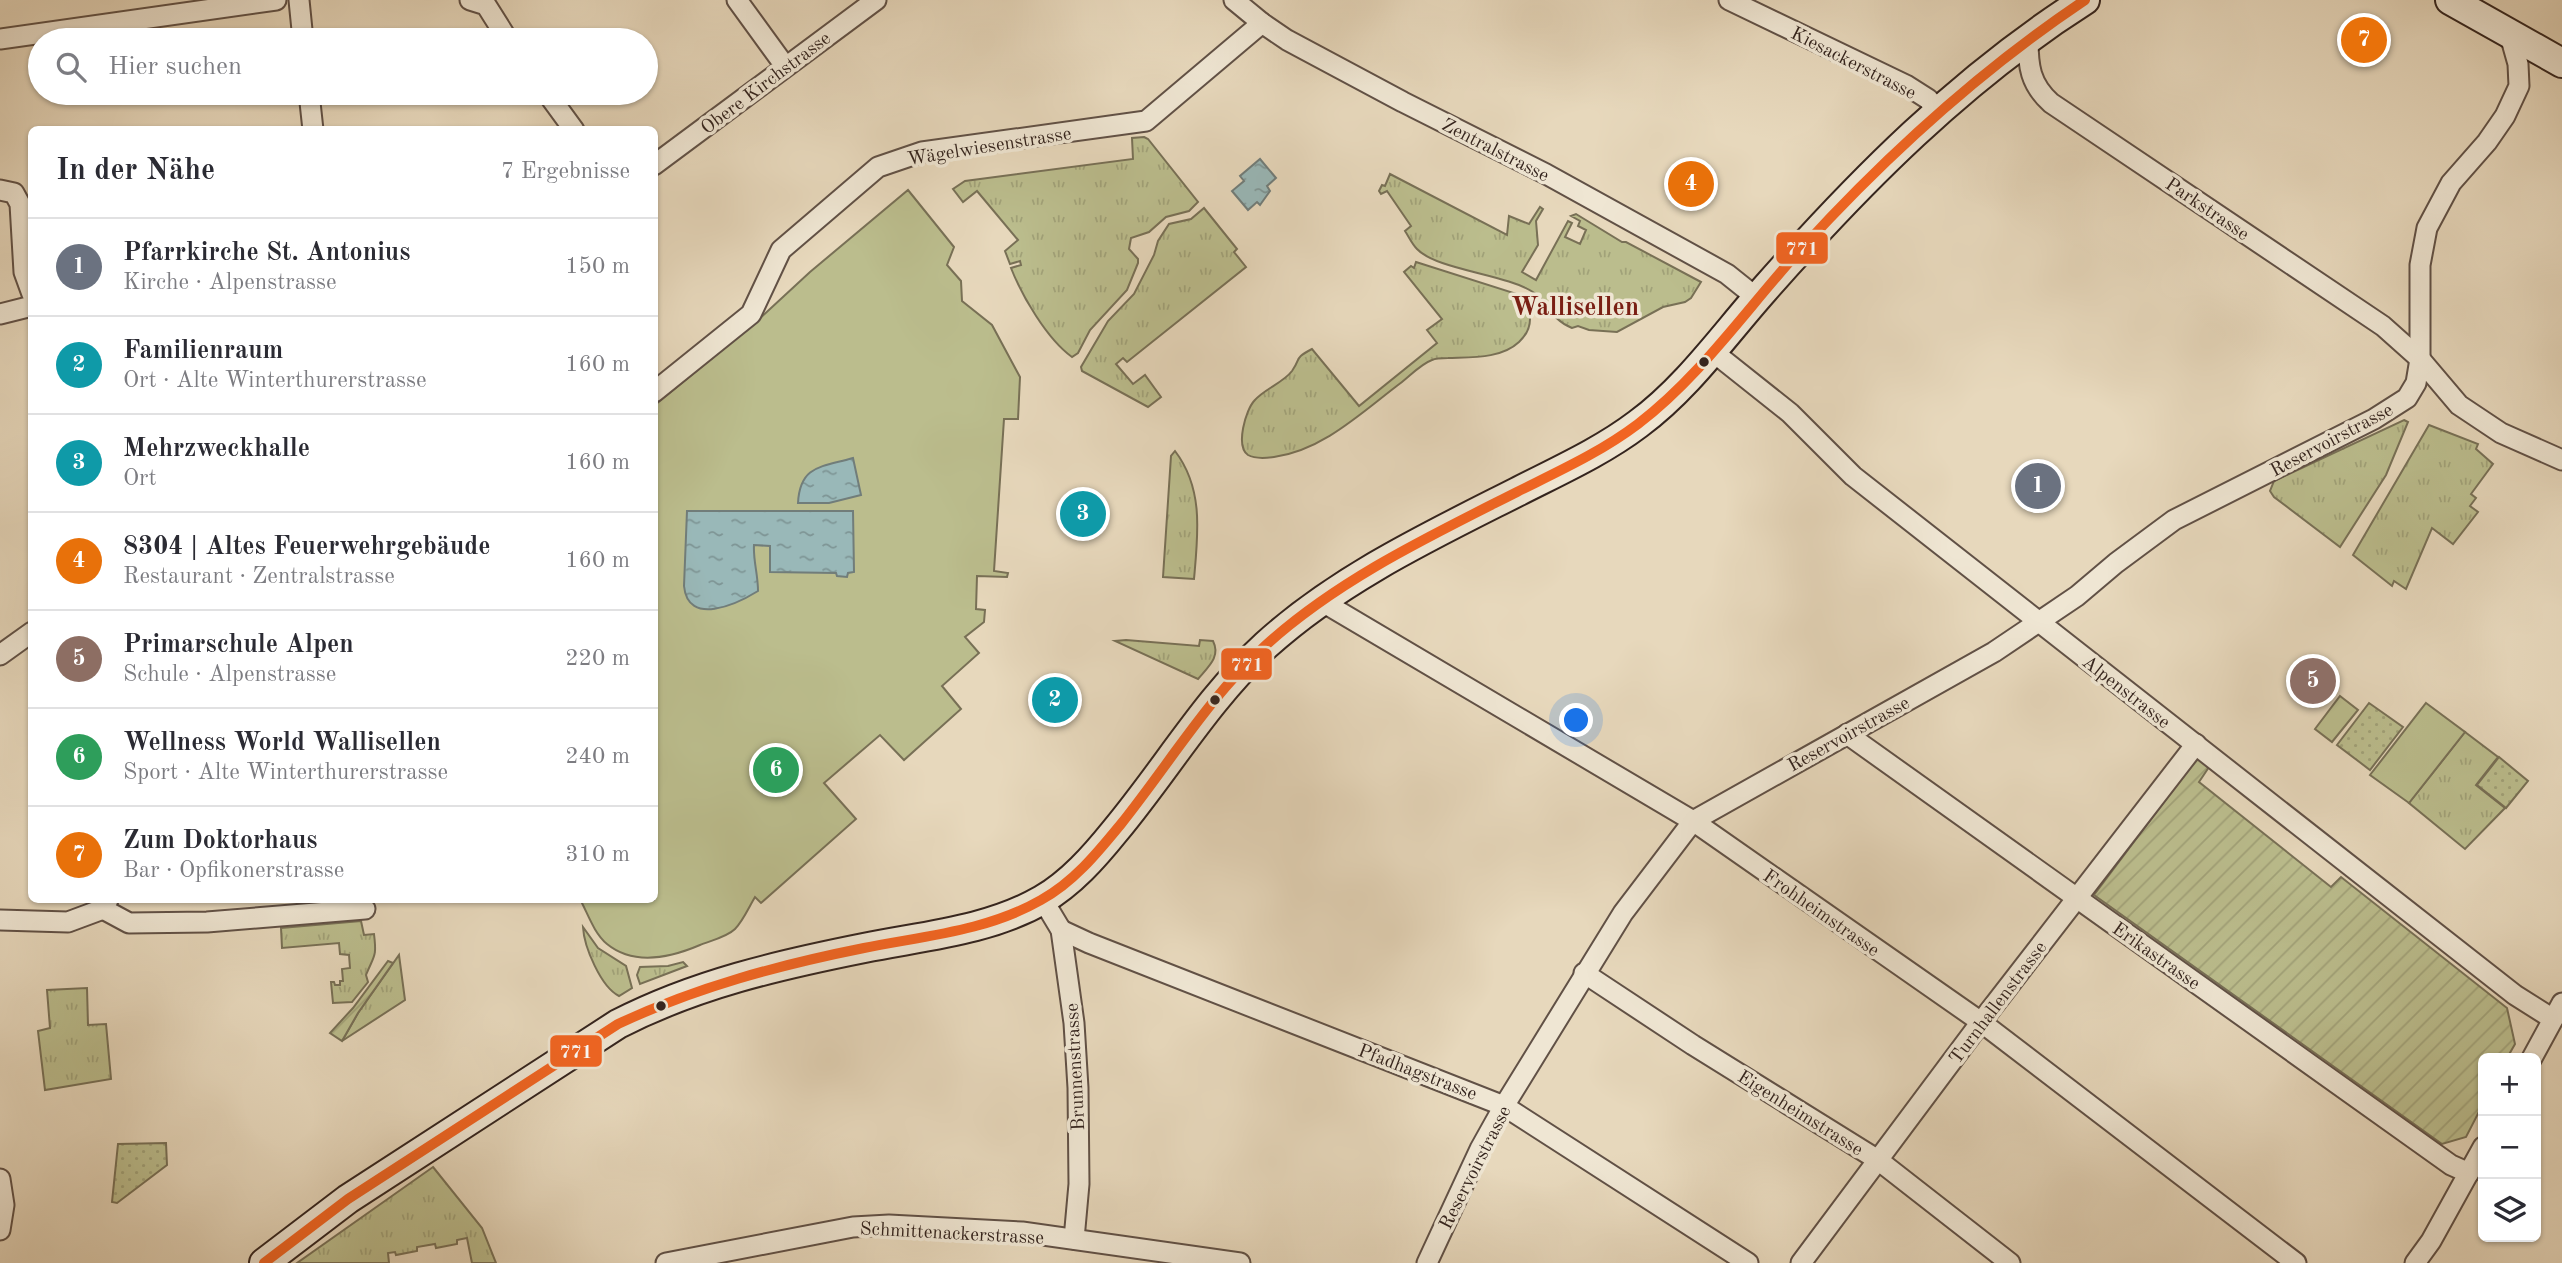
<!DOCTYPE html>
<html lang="de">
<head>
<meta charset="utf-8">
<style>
  :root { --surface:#fff; --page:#f7f7f7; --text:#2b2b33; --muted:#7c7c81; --line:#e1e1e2; --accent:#111827 }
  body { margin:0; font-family:"Old Standard TT",serif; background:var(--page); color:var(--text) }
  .controls { position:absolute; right:21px; bottom:21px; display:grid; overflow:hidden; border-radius:10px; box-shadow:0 2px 5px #0004 }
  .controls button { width:63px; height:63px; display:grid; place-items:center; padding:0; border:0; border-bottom:2px solid var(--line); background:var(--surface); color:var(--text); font:35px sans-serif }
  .you { position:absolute; left:1577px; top:721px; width:24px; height:24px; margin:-18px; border:5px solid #fff; border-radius:50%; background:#1a73e8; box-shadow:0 0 0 10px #1a73e833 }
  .badge { display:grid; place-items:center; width:46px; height:46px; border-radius:50%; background:var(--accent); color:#fff; font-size:23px; font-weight:700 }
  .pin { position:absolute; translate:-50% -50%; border:4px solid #fff; box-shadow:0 2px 7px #0006 }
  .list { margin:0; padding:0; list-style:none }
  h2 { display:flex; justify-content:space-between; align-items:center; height:91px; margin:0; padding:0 28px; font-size:30px }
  h2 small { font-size:23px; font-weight:400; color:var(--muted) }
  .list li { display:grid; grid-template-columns:46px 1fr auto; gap:21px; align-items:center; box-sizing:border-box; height:98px; padding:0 28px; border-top:2px solid var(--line) }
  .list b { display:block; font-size:26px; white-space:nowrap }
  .list p { margin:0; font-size:23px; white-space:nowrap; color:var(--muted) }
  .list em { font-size:23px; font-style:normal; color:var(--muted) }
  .icon { flex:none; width:38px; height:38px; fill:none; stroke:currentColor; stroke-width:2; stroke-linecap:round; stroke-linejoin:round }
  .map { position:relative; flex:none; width:2562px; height:1263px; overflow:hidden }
  .search { position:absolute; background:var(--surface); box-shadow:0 2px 5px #0004; left:28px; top:28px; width:630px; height:77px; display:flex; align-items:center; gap:18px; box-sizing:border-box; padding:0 24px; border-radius:38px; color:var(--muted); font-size:26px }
  .panel { position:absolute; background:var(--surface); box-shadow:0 2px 5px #0004; left:28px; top:126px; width:630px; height:777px; border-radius:10px }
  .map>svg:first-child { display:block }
  .grass { fill:url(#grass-tufts); stroke:#787056; stroke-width:2 }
  .park { fill:url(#park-dots); stroke:#787056; stroke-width:2 }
  .garden { fill:url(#garden-furrows); stroke:#787056; stroke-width:2 }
  .pitch { fill:#bbbd8d; stroke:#787056; stroke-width:2 }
  .water { fill:url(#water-ripples); stroke:#717d7a; stroke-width:2 }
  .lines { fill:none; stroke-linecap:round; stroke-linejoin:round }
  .street-casing { stroke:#615146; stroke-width:23 }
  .secondary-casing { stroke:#34241e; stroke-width:32 }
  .street { stroke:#efe6d3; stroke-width:19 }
  .secondary { stroke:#efe6d3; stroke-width:28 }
  .bus-1-casing { stroke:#efe6d3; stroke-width:16 }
  .bus-1 { stroke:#f26522; stroke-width:10 }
  .bus-dot { fill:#34241e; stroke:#efe6d3; stroke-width:2.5 }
  .labels { text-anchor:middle; stroke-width:7; stroke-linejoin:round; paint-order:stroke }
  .street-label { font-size:19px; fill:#34241e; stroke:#efe6d3 }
  .district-label { font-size:26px; font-weight:bold; fill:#7a1f14; stroke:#efe6d3 }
  .line-badge { stroke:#efe6d3; stroke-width:2.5 }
  .badge-label { font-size:19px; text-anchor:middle; font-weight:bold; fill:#fff }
</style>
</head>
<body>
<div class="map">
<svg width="2562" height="1263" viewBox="0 0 2562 1263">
  <defs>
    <pattern id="grass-tufts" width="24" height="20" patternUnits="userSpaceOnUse" patternTransform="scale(1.75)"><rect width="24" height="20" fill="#bbbd8d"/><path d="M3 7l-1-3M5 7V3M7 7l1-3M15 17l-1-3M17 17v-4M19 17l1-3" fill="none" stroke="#a1a279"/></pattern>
    <pattern id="park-dots" width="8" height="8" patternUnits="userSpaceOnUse" patternTransform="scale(1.75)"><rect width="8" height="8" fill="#bbbd8d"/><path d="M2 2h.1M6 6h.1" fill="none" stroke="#a1a279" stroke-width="1.8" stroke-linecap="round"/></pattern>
    <pattern id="garden-furrows" width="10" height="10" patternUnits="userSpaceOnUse" patternTransform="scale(1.75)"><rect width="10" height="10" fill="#bbbd8d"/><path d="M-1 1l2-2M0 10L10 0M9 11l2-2" fill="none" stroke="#a1a279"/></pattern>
    <pattern id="water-ripples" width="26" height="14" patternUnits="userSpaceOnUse" patternTransform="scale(1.75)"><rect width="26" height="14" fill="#99b8b8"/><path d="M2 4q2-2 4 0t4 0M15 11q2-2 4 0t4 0" fill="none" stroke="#7e9595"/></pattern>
  </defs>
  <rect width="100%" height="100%" fill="#e7d8bc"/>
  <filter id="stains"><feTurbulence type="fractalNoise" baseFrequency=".00286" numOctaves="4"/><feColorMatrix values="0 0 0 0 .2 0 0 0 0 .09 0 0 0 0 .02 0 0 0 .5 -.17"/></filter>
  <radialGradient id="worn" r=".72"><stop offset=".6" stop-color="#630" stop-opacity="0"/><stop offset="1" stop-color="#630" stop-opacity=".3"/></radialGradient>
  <!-- grass -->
  <g class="grass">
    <path d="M1144 137 1148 139 1198 202 1189 211 1166 217 1149 232 1131 238 1129 249 1138 259V263L1127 290 1090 330 1078 353 1072 357C1047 339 1022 296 1011 268L1021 265 1020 261 1010 264 1005 251 1018 240 977 191 963 202 953 189 965 181 1133 159 1132 138Z"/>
    <path d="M1390 174 1507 235 1509 216 1529 224 1540 207 1543 209 1536 221 1538 245 1522 272 1536 280 1568 221 1572 223 1565 237 1580 244 1586 230 1578 226 1580 221 1571 216 1576 214 1622 242H1626L1701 282 1691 298 1685 302 1663 307 1617 332 1589 330 1578 326 1572 328C1549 319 1550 302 1533 292 1505 274 1437 270 1417 249 1412 244 1409 237 1405 231L1411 226 1387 191 1381 194 1379 191 1382 185 1385 186Z"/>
    <path d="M1204 208 1237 249 1234 252 1246 267 1127 362 1123 358 1116 364 1133 384 1145 375 1161 397 1148 407 1082 371 1081 367 1108 321 1134 294 1154 255 1158 241 1169 224 1191 219Z"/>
    <path d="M1416 262 1520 295C1533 310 1534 328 1519 342 1501 359 1471 357 1448 358 1443 358 1436 358 1432 360 1421 364 1411 375 1402 382 1363 411 1324 450 1274 457 1267 458 1255 459 1248 455 1235 446 1246 410 1254 401 1264 389 1283 383 1292 371 1302 357 1293 359 1312 349L1359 406 1437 343 1427 330 1442 319 1404 272 1411 266 1414 268Z"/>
    <path d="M2404 420 2408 422 2386 475 2340 547 2274 497 2270 491 2274 481Z"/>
    <path d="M2429 425 2478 444 2476 449 2493 464 2471 494 2476 498 2470 506 2478 512 2453 544 2432 528 2406 589 2394 581 2392 586 2353 555Z"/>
    <path d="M1175 451C1204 489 1198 534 1194 579L1163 577 1171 456Z"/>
    <path d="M1126 640 1199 646 1200 640 1213 641C1221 657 1208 667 1198 679L1115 641Z"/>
    <path d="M2465 732 2498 757 2476 785 2505 808 2465 849 2409 803Z"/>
    <path d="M361 921 364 935 374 934C377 958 374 955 366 975L368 982 352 1002 333 1003 331 982H334L335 985H340V981H343L342 969 350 968 349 955 340 954 339 943 282 948 281 928Z"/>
    <path d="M583 927 598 948 626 966 632 988 619 996C601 987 584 947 583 927Z"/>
    <path d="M399 955 405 1000 342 1041 358 1013Z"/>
    <path d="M683 962 687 966 640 984 637 975 640 967 668 966Z"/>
    <path d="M87 988 88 1025 106 1024 111 1079 45 1090 38 1031 50 1028 47 990Z"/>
    <path d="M433 1167 482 1228 496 1263H472L467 1238 457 1240V1244L436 1248 435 1244 417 1247V1251L396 1255 395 1252 388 1253 389 1263H297Z"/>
  </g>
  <!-- park -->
  <g class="park">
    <path d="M2369 703 2403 727 2370 770 2337 745Z"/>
    <path d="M2499 757 2528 781 2506 808 2477 785Z"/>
    <path d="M166 1143 167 1165 117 1203 112 1202 118 1144Z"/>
  </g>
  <!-- garden -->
  <g class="garden">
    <path d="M2197 758 2209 767 2199 782 2331 887 2341 877 2507 1008 2515 1044 2507 1058H2483V1104L2466 1137 2442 1144 2094 895Z"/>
    <path d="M388 961 393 963 358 1013 342 1041 330 1033 353 1008Z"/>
  </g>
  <!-- pitch -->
  <g class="pitch">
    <path d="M908 190 954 247 947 265 961 281 962 301 992 325 1020 377 1018 419H1004L994 571 1008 573 1007 577 977 576 976 609 985 610 984 622 965 637 979 653 942 686 961 709 904 760 880 735 824 783 856 819 761 903 755 897C749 907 743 921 735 929 727 937 710 941 700 945 672 957 634 966 607 944 595 934 589 917 582 903L584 900H654L655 405 756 322 810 272Z"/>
    <path d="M2340 696 2358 710 2332 742 2315 729Z"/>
    <path d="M2426 703 2465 732 2409 803 2370 775Z"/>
  </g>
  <!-- water -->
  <g class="water">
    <path d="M1260 159 1276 178 1267 186 1270 191 1260 205 1257 202 1248 210 1232 191 1244 181 1240 176Z"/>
    <path d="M853 458 861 495 829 503H798C800 465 822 467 853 458Z"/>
    <path d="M687 511H853L854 572 848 573 847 577 837 576 836 573 770 572V546L754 545C753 560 758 574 758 591 737 604 688 627 684 586Z"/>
  </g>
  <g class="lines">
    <defs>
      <g id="street">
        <path d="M299 0 303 40"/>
        <path d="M470 0 486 5 508 40"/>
        <path d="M737 0 785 66"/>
        <path d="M1234 0 1262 23 1287 40 1403 102 1546 174 1727 274 1757 298"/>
        <path d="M1729 0 1906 85 1928 99 1938 110"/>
        <path d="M0 39 276 0"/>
        <path d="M2028 39C2028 66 2030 84 2051 103L2383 326 2420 359 2459 405 2501 433 2562 460"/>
        <path d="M309 93 313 130"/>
        <path d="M547 93 574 130"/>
        <path d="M654 165 876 0"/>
        <path d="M0 190 14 193 20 204 24 272 32 294"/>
        <path d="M0 314 32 306"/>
        <path d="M1712 351 1790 413 1853 476 2515 995 2553 1019"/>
        <path d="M654 392 751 314 781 250 878 167 922 152 1146 121 1262 23"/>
        <path d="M1321 601 1693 821 1981 1022 2296 1263"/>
        <path d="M0 655 32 632"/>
        <path d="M1847 734 2451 1165 2469 1173"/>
        <path d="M1043 900 1061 930 1074 1023 1078 1088 1079 1184 1074 1239"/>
        <path d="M103 909 129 923 207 922 365 909"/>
        <path d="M0 920 68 922 103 909 108 900"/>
        <path d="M1061 930 1089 943 1504 1106 1748 1263"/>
        <path d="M1584 973 1693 1045 1878 1160 2010 1263"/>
        <path d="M2532 1058 2562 1003"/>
        <path d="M0 1179 4 1205 0 1230"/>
        <path d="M666 1263 853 1227 889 1225 1022 1232 1240 1263"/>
        <path d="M1427 1263 1480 1149 1504 1106 1623 913 1693 821 1994 652 2077 596 2116 563 2174 520 2374 419 2407 398 2416 383 2420 359V265L2427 228 2451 183 2487 142 2505 116 2519 86 2518 64 2509 32"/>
        <path d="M1801 1263 1981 1022 2196 744"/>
        <path d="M2415 1263 2431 1241 2483 1147"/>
      </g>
      <g id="secondary">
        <path d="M2450 0 2562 63"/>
        <path d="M264 1263 348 1199 618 1024C696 984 779 965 864 948 923 936 988 931 1042 900 1071 883 1094 857 1115 831 1166 770 1207 699 1266 645 1339 579 1430 536 1517 492 1558 471 1601 452 1638 424 1687 388 1724 335 1764 290 1859 182 1962 78 2085 0"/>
      </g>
    </defs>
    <!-- street casing -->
    <use href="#street" class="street-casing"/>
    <!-- secondary casing -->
    <use href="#secondary" class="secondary-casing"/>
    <!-- street -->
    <use href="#street" class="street"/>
    <!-- secondary -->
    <use href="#secondary" class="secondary"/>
    <defs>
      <path id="bus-1" d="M264 1263 348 1199 618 1024C697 987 779 965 864 948 924 936 987 931 1041 900 1074 882 1098 852 1121 824 1169 764 1209 697 1266 645 1339 579 1430 536 1517 492 1559 471 1601 452 1638 424 1701 376 1748 307 1801 249 1887 155 1979 71 2085 0"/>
    </defs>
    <!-- bus-1 casing -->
    <use href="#bus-1" class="bus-1-casing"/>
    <!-- bus-1 -->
    <use href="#bus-1" class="bus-1"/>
  </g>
  <!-- markers -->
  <g class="bus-dot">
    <circle cx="1704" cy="362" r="6"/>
    <circle cx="1215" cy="700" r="6"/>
    <circle cx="661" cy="1006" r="6"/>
  </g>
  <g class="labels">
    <!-- street labels -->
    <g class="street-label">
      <text transform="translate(1854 62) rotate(27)" y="7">Kiesackerstrasse</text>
      <text transform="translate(765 82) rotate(-37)" y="7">Obere Kirchstrasse</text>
      <text transform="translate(989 145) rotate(-9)" y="7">Wägelwiesenstrasse</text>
      <text transform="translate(1496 149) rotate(27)" y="7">Zentralstrasse</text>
      <text transform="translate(2208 208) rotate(34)" y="7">Parkstrasse</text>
      <text transform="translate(2331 439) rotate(-28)" y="7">Reservoirstrasse</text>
      <text transform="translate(2127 691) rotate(38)" y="7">Alpenstrasse</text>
      <text transform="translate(1848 733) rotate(-29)" y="7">Reservoirstrasse</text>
      <text transform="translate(1822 912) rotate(35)" y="7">Frohheimstrasse</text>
      <text transform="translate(2157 955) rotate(35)" y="7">Erikastrasse</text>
      <text transform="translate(1997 1002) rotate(-53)" y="7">Turnhallenstrasse</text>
      <text transform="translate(1074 1067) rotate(-93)" y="7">Brunnenstrasse</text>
      <text transform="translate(1418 1071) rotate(21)" y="7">Pfadhagstrasse</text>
      <text transform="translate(1801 1112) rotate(32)" y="7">Eigenheimstrasse</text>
      <text transform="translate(1474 1167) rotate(-63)" y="7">Reservoirstrasse</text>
      <text transform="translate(952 1232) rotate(3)" y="7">Schmittenackerstrasse</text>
    </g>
    <!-- district labels -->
    <g class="district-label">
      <text x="1575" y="315">Wallisellen</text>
    </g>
  </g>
  <g class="line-badge">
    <rect x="1775" y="231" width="54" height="34" rx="7" fill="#f26522"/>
    <rect x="1220" y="647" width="53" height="34" rx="7" fill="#f26522"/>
    <rect x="549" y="1034" width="54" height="34" rx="7" fill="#f26522"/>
  </g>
  <g class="badge-label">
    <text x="1802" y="255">771</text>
    <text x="1247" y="671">771</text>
    <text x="576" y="1058">771</text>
  </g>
  <rect width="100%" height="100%" filter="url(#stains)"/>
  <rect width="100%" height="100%" fill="url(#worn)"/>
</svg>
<div class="controls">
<button>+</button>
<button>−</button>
<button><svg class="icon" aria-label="layers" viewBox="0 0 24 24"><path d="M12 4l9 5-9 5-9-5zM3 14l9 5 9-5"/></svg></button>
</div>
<div class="you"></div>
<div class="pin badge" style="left:2038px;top:486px;background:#6b7280">1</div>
<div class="pin badge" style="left:1055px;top:700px;background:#0f9aa8">2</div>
<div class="pin badge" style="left:1083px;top:514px;background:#0f9aa8">3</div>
<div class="pin badge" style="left:1691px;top:184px;background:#e8710a">4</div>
<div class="pin badge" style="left:2313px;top:681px;background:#8d6e63">5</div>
<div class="pin badge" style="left:776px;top:770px;background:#2e9e5b">6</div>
<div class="pin badge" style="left:2364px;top:40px;background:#e8710a">7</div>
<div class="search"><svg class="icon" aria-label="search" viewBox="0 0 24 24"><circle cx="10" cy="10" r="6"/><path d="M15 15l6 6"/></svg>Hier suchen</div>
<section class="panel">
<h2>In der Nähe<small>7 Ergebnisse</small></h2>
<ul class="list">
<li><span class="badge" style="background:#6b7280">1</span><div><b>Pfarrkirche St. Antonius</b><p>Kirche · Alpenstrasse</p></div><em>150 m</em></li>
<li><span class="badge" style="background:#0f9aa8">2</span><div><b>Familienraum</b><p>Ort · Alte Winterthurerstrasse</p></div><em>160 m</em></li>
<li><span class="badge" style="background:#0f9aa8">3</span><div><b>Mehrzweckhalle</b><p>Ort</p></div><em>160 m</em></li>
<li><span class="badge" style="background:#e8710a">4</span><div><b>8304 | Altes Feuerwehrgebäude</b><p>Restaurant · Zentralstrasse</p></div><em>160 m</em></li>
<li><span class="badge" style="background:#8d6e63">5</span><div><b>Primarschule Alpen</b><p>Schule · Alpenstrasse</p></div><em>220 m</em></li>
<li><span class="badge" style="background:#2e9e5b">6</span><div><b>Wellness World Wallisellen</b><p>Sport · Alte Winterthurerstrasse</p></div><em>240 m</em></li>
<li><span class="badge" style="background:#e8710a">7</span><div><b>Zum Doktorhaus</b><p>Bar · Opfikonerstrasse</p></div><em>310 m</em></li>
</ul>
</section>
</div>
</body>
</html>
